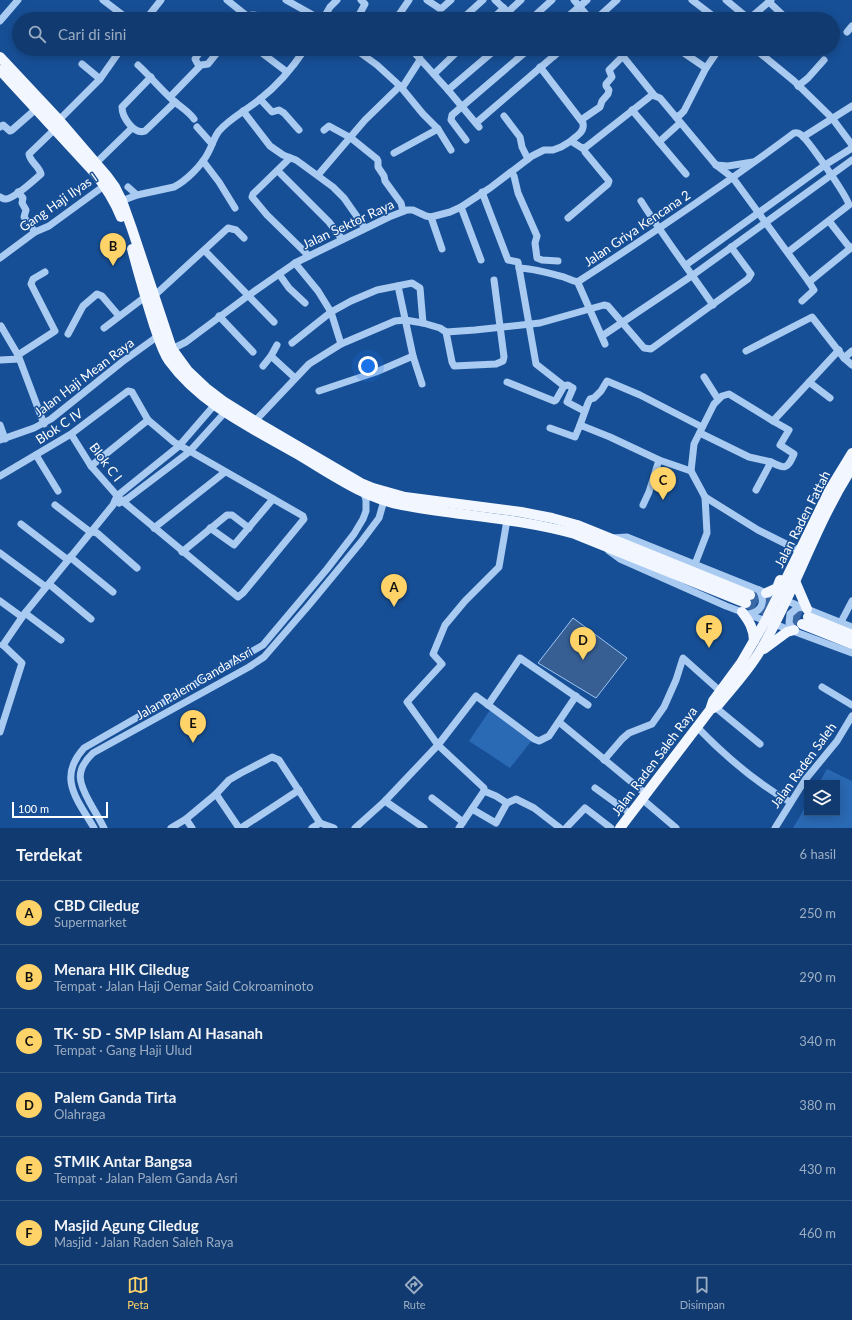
<!DOCTYPE html>
<html lang="id">
<head>
<meta charset="utf-8">
<style>
  :root { --surface:#113b70; --page:#1e4678; --text:#f1f3f6; --muted:#9cadc3; --line:#305583; --accent:#ffd368 }
  body { margin:0; font-family:Lato,sans-serif; background:var(--page); color:var(--text) }
  .controls { position:absolute; right:12px; bottom:12px; display:grid; overflow:hidden; border-radius:0px; box-shadow:0 2px 10px #0003 }
  .controls button { width:36px; height:36px; display:grid; place-items:center; padding:0; border:0; border-bottom:1px solid var(--line); background:var(--surface); color:var(--text); font:20px sans-serif }
  .scale { position:absolute; left:12px; bottom:10px; width:96px; box-sizing:border-box; padding-left:4px; border:2px solid #fff; border-top:0; font-size:11px; line-height:14px; white-space:nowrap; color:#fff; -webkit-text-stroke:3px #174f96; paint-order:stroke }
  .you { position:absolute; left:368px; top:366px; width:14px; height:14px; margin:-10px; border:3px solid #fff; border-radius:50%; background:#1a73e8; box-shadow:0 0 0 6px #1a73e833 }
  .badge { display:grid; place-items:center; width:26px; height:26px; border-radius:50%; background:var(--accent); color:#111; font-size:13px; font-weight:700 }
  .pin { position:absolute; translate:-50% -33px; filter:drop-shadow(0 1px 2px #0008) }
  .pin::after { content:''; position:absolute; top:21px; width:14px; height:12px; background:inherit; clip-path:polygon(0 0,100% 0,50% 100%) }
  .list { margin:0; padding:0; list-style:none }
  h2 { display:flex; justify-content:space-between; align-items:center; height:52px; margin:0; padding:0 16px; font-size:17px }
  h2 small { font-size:13px; font-weight:400; color:var(--muted) }
  .list li { display:grid; grid-template-columns:26px 1fr auto; gap:12px; align-items:center; box-sizing:border-box; height:64px; padding:0 16px; border-top:1px solid var(--line) }
  .list b { display:block; font-size:15px; white-space:nowrap }
  .list p { margin:0; font-size:13px; white-space:nowrap; color:var(--muted) }
  .list em { font-size:13px; font-style:normal; color:var(--muted) }
  .icon { flex:none; width:22px; height:22px; fill:none; stroke:currentColor; stroke-width:2; stroke-linecap:round; stroke-linejoin:round }
  .map { position:relative; flex:none; width:852px; height:828px; overflow:hidden }
  .search { position:absolute; background:var(--surface); box-shadow:0 2px 10px #0003; left:12px; right:12px; top:12px; height:44px; display:flex; align-items:center; gap:10px; box-sizing:border-box; padding:0 14px; border-radius:22px; color:var(--muted); font-size:15px }
  .sheet { height:436px; background:var(--surface) }
  nav { display:flex; justify-content:space-around; align-items:center; box-sizing:border-box; height:56px; border-top:1px solid var(--line); background:var(--surface); font-size:11px; color:var(--muted) }
  nav a { display:grid; justify-items:center; gap:2px }
  nav .on { color:var(--accent) }
  .map>svg:first-child { display:block }
  .green { fill:#2a69b4 }
  .water { fill:#375f93; stroke:#9bc5f3 }
  .lines { fill:none; stroke-linecap:round; stroke-linejoin:round }
  .major-tunnel { stroke:#3a69a6; stroke-width:10; stroke-dasharray:10 5; stroke-linecap:butt }
  .minor { stroke:#a9caf1; stroke-width:7 }
  .major { stroke:#f2f7ff; stroke-width:10 }
  .labels { text-anchor:middle; stroke-width:3; stroke-linejoin:round; paint-order:stroke }
  .street-label { font-size:13px; fill:#fff; stroke:#174f96 }
</style>
</head>
<body>
<div class="map">
<svg width="852" height="828" viewBox="0 0 852 828">
  <rect width="100%" height="100%" fill="#174f96"/>
  <!-- green -->
  <g class="green">
    <path d="M490 710 533 739 510 768 469 741Z"/>
    <path d="M827 769 852 781V828H793L807 804V813H837V783H819Z"/>
  </g>
  <!-- water -->
  <path class="water" d="M573 618 627 658 596 698 538 663Z"/>
  <g class="lines">
    <!-- major-tunnel -->
    <g class="major-tunnel">
      <path d="M750 595 808 617"/>
      <path d="M746 603 802 624"/>
    </g>
    <!-- minor -->
    <g class="minor">
      <path d="M103 0 128 19"/>
      <path d="M227 0 247 16"/>
      <path d="M286 0 320 19"/>
      <path d="M361 0 365 4 359 15 364 19"/>
      <path d="M427 0 439 8H442L451 0"/>
      <path d="M495 0 515 19"/>
      <path d="M574 0 590 19"/>
      <path d="M692 0 717 19"/>
      <path d="M726 0 749 19 771 0"/>
      <path d="M769 2 787 19"/>
      <path d="M508 12 521 0"/>
      <path d="M146 19 161 0"/>
      <path d="M245 19C251 12 260 16 267 19"/>
      <path d="M323 19 330 7 337 0"/>
      <path d="M396 19 409 0"/>
      <path d="M462 19 483 0"/>
      <path d="M492 19 504 8"/>
      <path d="M531 19 552 0"/>
      <path d="M565 19 587 0"/>
      <path d="M596 19 617 0"/>
      <path d="M0 21 18 0"/>
      <path d="M847 32 852 26"/>
      <path d="M199 49 200 52 195 59 199 66"/>
      <path d="M355 49 377 65 400 86 423 114 438 129 451 150"/>
      <path d="M411 49 448 90 479 127"/>
      <path d="M547 49 554 56"/>
      <path d="M617 49 654 95"/>
      <path d="M681 49 684 53 706 68"/>
      <path d="M755 49 794 81 832 118 852 145"/>
      <path d="M258 50 287 72"/>
      <path d="M418 56 426 49"/>
      <path d="M82 64 100 79"/>
      <path d="M138 65C151 77 162 91 175 102 182 108 189 112 194 119"/>
      <path d="M540 67 583 123C585 132 576 136 571 141"/>
      <path d="M434 74 460 49"/>
      <path d="M151 77 122 107C122 117 134 135 145 131L175 102"/>
      <path d="M798 86 808 78 824 60"/>
      <path d="M402 88 420 60"/>
      <path d="M448 90 496 49"/>
      <path d="M170 97 201 65 208 64 220 49"/>
      <path d="M260 99 272 112 279 110 284 113 299 130"/>
      <path d="M632 110 686 174"/>
      <path d="M243 111 270 146 283 155 296 160 303 165 333 187 344 198 365 228"/>
      <path d="M504 116 520 137 522 147 528 159"/>
      <path d="M676 117 680 115 684 111 706 68 719 49"/>
      <path d="M59 120 100 79 121 49"/>
      <path d="M581 120 600 107 602 101 608 94 609 90 606 86V84L612 77 609 70 623 56"/>
      <path d="M476 123 562 49"/>
      <path d="M0 127 3 125 10 131 12 130 36 109"/>
      <path d="M197 127 212 144"/>
      <path d="M324 130 329 126 351 138 377 159 378 161V167L384 176 385 181 401 203 403 211"/>
      <path d="M803 137 852 106"/>
      <path d="M466 140 451 120 452 115 529 49"/>
      <path d="M659 142 680 123"/>
      <path d="M394 153 438 129"/>
      <path d="M290 158 253 194 252 197 267 215 309 256"/>
      <path d="M203 161 219 182 235 208"/>
      <path d="M96 163 132 128"/>
      <path d="M716 165 728 166 753 162"/>
      <path d="M278 171 329 222 342 239"/>
      <path d="M511 172 514 176 518 193 537 236 535 243 537 258 542 260 558 261"/>
      <path d="M318 175 365 120 400 86"/>
      <path d="M128 187 137 195"/>
      <path d="M18 192 23 198 22 203 26 210 24 217 35 232"/>
      <path d="M482 192 508 260 518 262 536 364 564 386 556 400 554 401 507 382"/>
      <path d="M0 197C2 198 3 199 6 199 15 198 34 180 41 174 39 166 30 162 29 154L55 129"/>
      <path d="M641 201C663 236 689 270 713 305"/>
      <path d="M119 202 137 195 174 187C186 181 202 165 208 153 212 146 214 137 219 131 230 118 247 110 260 99 277 86 293 67 305 49"/>
      <path d="M461 207 481 260"/>
      <path d="M431 217 442 249"/>
      <path d="M568 218 608 184 609 181 585 152 584 148"/>
      <path d="M829 221 850 248"/>
      <path d="M205 251 274 322"/>
      <path d="M0 258 35 232 49 226 108 183"/>
      <path d="M295 263 318 291 331 312 341 344"/>
      <path d="M686 265 825 165 852 148"/>
      <path d="M519 268C531 268 548 273 560 276 566 277 571 281 578 282"/>
      <path d="M279 274 289 288 305 303"/>
      <path d="M809 282 852 247"/>
      <path d="M398 286 413 356 422 384"/>
      <path d="M154 296 228 228 236 230 244 238"/>
      <path d="M219 316 253 352"/>
      <path d="M1 326 18 355 44 424"/>
      <path d="M104 328 145 297"/>
      <path d="M446 332 452 362 454 366 496 364 503 361 504 357 494 280"/>
      <path d="M68 334 83 306 97 294 102 296 119 316"/>
      <path d="M602 336 693 275 852 160"/>
      <path d="M292 343 331 312 351 301 377 290 412 283 420 288 423 323"/>
      <path d="M605 344 578 283 579 281C652 234 724 185 794 133 796 133 797 132 800 134 807 138 847 196 849 205L788 252"/>
      <path d="M172 349 186 342 249 295 295 263 309 256 389 217 407 210H413L426 216 431 217 450 212 461 207 490 188 532 156 544 150H553L561 147 571 141 582 148 586 147 652 95 660 98 716 165 733 178 809 282 814 290 802 301"/>
      <path d="M746 351 812 317 844 358"/>
      <path d="M852 351 844 358 852 365"/>
      <path d="M18 355 55 331 31 284 33 279 45 272"/>
      <path d="M271 356 295 378"/>
      <path d="M0 360 19 359"/>
      <path d="M263 366 271 356 277 345"/>
      <path d="M704 377 718 399"/>
      <path d="M809 382 830 398"/>
      <path d="M564 386 568 385 573 388 567 402 584 411"/>
      <path d="M319 391 376 372 413 356"/>
      <path d="M255 421 309 364 341 344 395 321 405 320 423 323 440 328 446 332 475 330 540 323 604 305 608 306 644 348 651 349 748 279 751 274 731 247"/>
      <path d="M0 425 5 439"/>
      <path d="M580 425 588 403 590 399 594 398 601 391 607 381 640 395 702 427"/>
      <path d="M550 428 575 437 580 425 610 437 659 460 691 471"/>
      <path d="M700 433 749 457 771 462 756 490"/>
      <path d="M0 440 34 428 51 419 122 362 158 336"/>
      <path d="M36 455 58 491"/>
      <path d="M771 462C785 469 787 470 794 454L780 445 789 430 773 421"/>
      <path d="M91 466 148 420"/>
      <path d="M0 476 71 434 128 391 132 392 148 420 174 442 303 516 304 519 243 593 238 597 120 499 91 466 71 434"/>
      <path d="M119 503 127 499 189 452 228 409"/>
      <path d="M55 505 89 531 97 533 137 568"/>
      <path d="M643 505 649 492 659 460"/>
      <path d="M507 520 499 567 465 601 445 625 433 654 442 664 407 702 438 745 484 788V791L496 796 507 803 516 799 534 808 560 828"/>
      <path d="M21 524 68 560"/>
      <path d="M154 528 225 472"/>
      <path d="M210 528 234 545 273 499"/>
      <path d="M612 538 627 537 769 594"/>
      <path d="M609 551 620 559 726 606 852 653"/>
      <path d="M800 551 758 530 705 497 691 471 694 444 714 404 722 396 729 394 773 421 839 350"/>
      <path d="M182 552 227 515H232L249 528"/>
      <path d="M0 553 46 587"/>
      <path d="M70 557 113 592"/>
      <path d="M695 564 707 533 705 497"/>
      <path d="M49 584 91 619"/>
      <path d="M782 599 852 627"/>
      <path d="M0 601 22 617"/>
      <path d="M25 613 61 640"/>
      <path d="M749 614C762 612 766 601 759 590"/>
      <path d="M841 622 852 601"/>
      <path d="M794 630 789 623 790 614 797 608 803 607"/>
      <path d="M3 645 25 613 113 505 117 496 179 446 217 402"/>
      <path d="M822 687 852 705"/>
      <path d="M488 705 520 658 588 705"/>
      <path d="M715 707 760 744"/>
      <path d="M559 722 646 794"/>
      <path d="M697 727C725 756 755 782 790 802"/>
      <path d="M0 732 22 663 3 645"/>
      <path d="M604 760 622 739 629 733 652 724 664 707 676 680 683 658 720 691"/>
      <path d="M595 788 631 814"/>
      <path d="M216 794 239 828"/>
      <path d="M432 798 463 822"/>
      <path d="M642 799 676 828"/>
      <path d="M385 801 424 828"/>
      <path d="M472 809 496 823 507 803"/>
      <path d="M186 819 192 828"/>
      <path d="M320 823 334 828"/>
      <path d="M94 828C77 799 57 778 84 748L263 645 327 569 354 534 363 519 366 511V500L364 493"/>
      <path d="M104 828C100 820 95 812 90 803 79 783 74 771 93 753L249 667 264 657 309 605 361 542 379 518 385 497"/>
      <path d="M171 828 186 819 216 794 229 780 241 773 272 757 279 760 320 823"/>
      <path d="M241 828 299 790"/>
      <path d="M312 828 320 823"/>
      <path d="M355 828 385 801 438 745 476 696 534 739 539 741 549 736 576 696"/>
      <path d="M459 828 484 791"/>
      <path d="M566 828 585 808 611 828"/>
      <path d="M775 828 805 780 837 741 852 716"/>
    </g>
    <!-- major -->
    <g class="major">
      <path d="M0 57 59 120 107 176 115 187 122 201 132 229 172 349 188 371 206 388 223 401 255 421 361 483 373 488 405 497 521 512 552 518 577 525 750 595"/>
      <path d="M0 70 93 171C105 186 114 200 121 217"/>
      <path d="M132 249C139 275 146 300 154 325 158 336 162 351 169 361 201 405 252 428 297 454 331 474 364 498 402 505 460 516 518 518 575 534L746 603"/>
      <path d="M795 581 807 609"/>
      <path d="M766 593 777 588 780 580"/>
      <path d="M742 612C749 621 754 629 754 641"/>
      <path d="M808 617 852 635"/>
      <path d="M802 624 852 644"/>
      <path d="M764 649 787 632 794 630"/>
      <path d="M713 708 719 704C733 687 749 670 760 651 795 592 815 525 852 468"/>
      <path d="M620 828 710 710 713 701 741 663 766 620 830 489 852 453"/>
    </g>
  </g>
  <g class="labels">
    <!-- street labels -->
    <g class="street-label">
      <text transform="translate(58 202) rotate(-35)" y="5">Gang Haji Ilyas I</text>
      <text transform="translate(348 224) rotate(-25)" y="5">Jalan Sektor Raya</text>
      <text transform="translate(637 228) rotate(-34)" y="5">Jalan Griya Kencana 2</text>
      <text transform="translate(84 377) rotate(-37)" y="5">Jalan Haji Mean Raya</text>
      <text transform="translate(59 426) rotate(-33)" y="5">Blok C IV</text>
      <text transform="translate(106 462) rotate(53)" y="5">Blok C I</text>
      <text transform="translate(802 519) rotate(-63)" y="5">Jalan Raden Fattah</text>
      <text transform="translate(194 683) rotate(-30)" y="5">Jalan Palem Ganda Asri</text>
      <text transform="translate(654 761) rotate(-53)" y="5">Jalan Raden Saleh Raya</text>
      <text transform="translate(803 765) rotate(-54)" y="5">Jalan Raden Saleh</text>
    </g>
  </g>
</svg>
<div class="controls">
<button><svg class="icon" aria-label="layers" viewBox="0 0 24 24"><path d="M12 4l9 5-9 5-9-5zM3 14l9 5 9-5"/></svg></button>
</div>
<div class="scale">100 m</div>
<div class="you"></div>
<div class="pin badge" style="left:394px;top:607px">A</div>
<div class="pin badge" style="left:113px;top:266px">B</div>
<div class="pin badge" style="left:663px;top:500px">C</div>
<div class="pin badge" style="left:583px;top:660px">D</div>
<div class="pin badge" style="left:193px;top:743px">E</div>
<div class="pin badge" style="left:709px;top:648px">F</div>
<div class="search"><svg class="icon" aria-label="search" viewBox="0 0 24 24"><circle cx="10" cy="10" r="6"/><path d="M15 15l6 6"/></svg>Cari di sini</div>
</div>
<section class="sheet">
<h2>Terdekat<small>6 hasil</small></h2>
<ul class="list">
<li><span class="badge">A</span><div><b>CBD Ciledug</b><p>Supermarket</p></div><em>250 m</em></li>
<li><span class="badge">B</span><div><b>Menara HIK Ciledug</b><p>Tempat · Jalan Haji Oemar Said Cokroaminoto</p></div><em>290 m</em></li>
<li><span class="badge">C</span><div><b>TK- SD - SMP Islam Al Hasanah</b><p>Tempat · Gang Haji Ulud</p></div><em>340 m</em></li>
<li><span class="badge">D</span><div><b>Palem Ganda Tirta</b><p>Olahraga</p></div><em>380 m</em></li>
<li><span class="badge">E</span><div><b>STMIK Antar Bangsa</b><p>Tempat · Jalan Palem Ganda Asri</p></div><em>430 m</em></li>
<li><span class="badge">F</span><div><b>Masjid Agung Ciledug</b><p>Masjid · Jalan Raden Saleh Raya</p></div><em>460 m</em></li>
</ul>
</section>
<nav>
<a class="on"><svg class="icon" aria-label="map" viewBox="0 0 24 24"><path d="M3 6l6-2 6 2 6-2v14l-6 2-6-2-6 2zM9 4v14M15 6v14"/></svg>Peta</a>
<a><svg class="icon" aria-label="directions" viewBox="0 0 24 24"><path d="M12 3l9 9-9 9-9-9zM9 14v-3h6M13 9l2 2-2 2"/></svg>Rute</a>
<a><svg class="icon" aria-label="saved" viewBox="0 0 24 24"><path d="M7 4h10v16l-5-4-5 4z"/></svg>Disimpan</a>
</nav>
</body>
</html>
